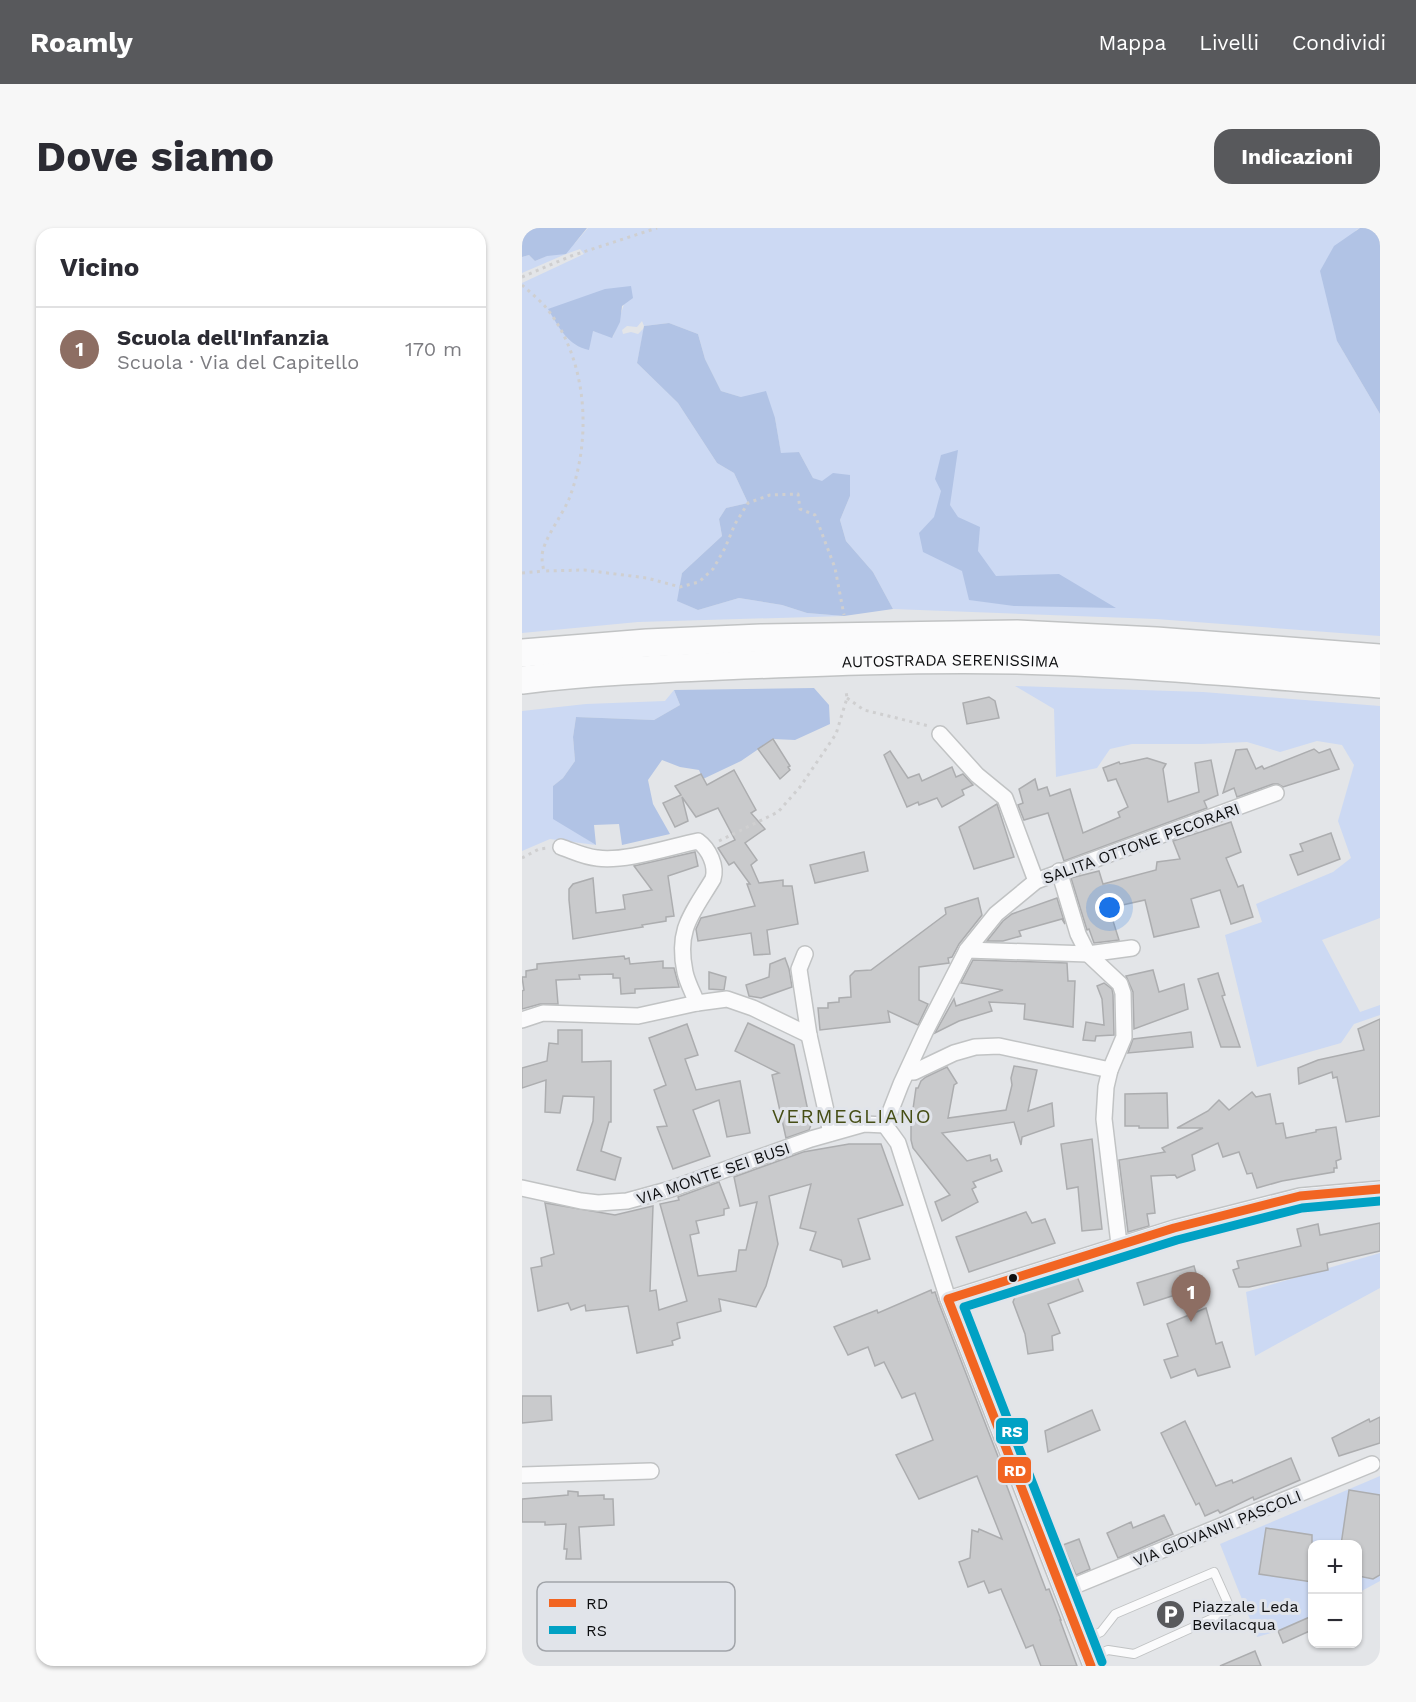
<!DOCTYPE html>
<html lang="it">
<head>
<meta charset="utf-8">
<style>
  :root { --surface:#fff; --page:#f7f7f7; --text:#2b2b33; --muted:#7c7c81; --line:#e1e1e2; --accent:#58595c }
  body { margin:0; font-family:"Work Sans",sans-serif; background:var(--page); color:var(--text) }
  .controls { position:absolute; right:18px; bottom:18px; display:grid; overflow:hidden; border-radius:12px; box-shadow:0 2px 4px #0004 }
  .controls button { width:54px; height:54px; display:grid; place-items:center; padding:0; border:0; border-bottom:2px solid var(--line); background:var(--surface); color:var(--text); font:30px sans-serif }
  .you { position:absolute; left:588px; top:680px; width:21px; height:21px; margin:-15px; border:4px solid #fff; border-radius:50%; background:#1a73e8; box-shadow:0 0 0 9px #1a73e833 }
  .badge { display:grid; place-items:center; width:39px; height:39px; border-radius:50%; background:var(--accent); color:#fff; font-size:20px; font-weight:700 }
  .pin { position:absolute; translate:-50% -50px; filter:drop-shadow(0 2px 3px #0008) }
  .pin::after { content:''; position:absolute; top:32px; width:21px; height:18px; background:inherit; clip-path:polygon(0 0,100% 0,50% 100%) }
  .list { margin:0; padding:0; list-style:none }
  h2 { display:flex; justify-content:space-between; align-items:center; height:78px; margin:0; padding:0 24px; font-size:26px }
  h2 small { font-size:20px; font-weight:400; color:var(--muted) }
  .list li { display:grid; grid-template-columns:39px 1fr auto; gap:18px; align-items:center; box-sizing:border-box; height:84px; padding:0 24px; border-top:2px solid var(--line) }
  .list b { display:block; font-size:22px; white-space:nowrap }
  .list p { margin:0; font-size:20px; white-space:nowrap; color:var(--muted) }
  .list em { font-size:20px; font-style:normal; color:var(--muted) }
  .map { position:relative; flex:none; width:858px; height:1438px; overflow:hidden; border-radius:18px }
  header { display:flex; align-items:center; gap:36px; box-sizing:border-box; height:84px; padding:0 30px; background:var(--accent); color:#fff }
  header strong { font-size:28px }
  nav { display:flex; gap:33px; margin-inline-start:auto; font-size:21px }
  .intro { display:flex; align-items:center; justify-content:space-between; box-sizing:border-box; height:144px; padding:0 36px }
  h1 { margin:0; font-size:42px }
  .button { padding:15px 27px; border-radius:18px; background:var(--accent); color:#fff; font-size:21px; font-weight:700 }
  main { display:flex; gap:36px; padding:0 36px }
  aside { flex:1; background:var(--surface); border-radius:18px; box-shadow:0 2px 4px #0004 }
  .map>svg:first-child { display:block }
  .green { fill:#ccd9f3; fill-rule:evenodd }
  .forest { fill:#b1c3e5 }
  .building { fill:#c9cacc; stroke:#acadaf; stroke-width:1.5 }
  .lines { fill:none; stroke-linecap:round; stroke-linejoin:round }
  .lane-casing { stroke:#c1c3c4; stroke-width:10 }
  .street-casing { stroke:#c1c3c4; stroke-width:18 }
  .highway-casing { stroke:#c1c3c4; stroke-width:30 }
  .path { stroke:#cfcfd0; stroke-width:3; stroke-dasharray:3 4.5; stroke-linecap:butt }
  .lane { stroke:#fbfbfc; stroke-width:8 }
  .street { stroke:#fbfbfc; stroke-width:15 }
  .highway { stroke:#fbfbfc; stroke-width:27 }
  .bus-1-casing { stroke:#e1e4ea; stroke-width:14 }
  .bus-2-casing { stroke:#e1e4ea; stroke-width:14 }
  .bus-1 { stroke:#f26522; stroke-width:9 }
  .bus-2 { stroke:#01a1c4; stroke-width:9 }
  .bus-dot { fill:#0d0e10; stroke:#e1e4ea; stroke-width:2 }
  .labels { text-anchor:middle; stroke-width:6; stroke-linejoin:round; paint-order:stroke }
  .street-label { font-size:16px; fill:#0d0e10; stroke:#e1e4ea }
  .poi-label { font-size:16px; fill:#0d0e10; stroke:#e1e4ea; text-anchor:start }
  .quarter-label { font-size:20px; letter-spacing:1.5px; fill:#464e15; stroke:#e1e4ea }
  .key { fill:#e1e4ea; stroke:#a1a4a9; stroke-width:1.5 }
  .key-label { font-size:16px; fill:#0d0e10 }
  .line-badge { stroke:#e1e4ea; stroke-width:2 }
  .badge-label { font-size:16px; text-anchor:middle; font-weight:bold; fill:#fff }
</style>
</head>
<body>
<header>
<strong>Roamly</strong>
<nav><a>Mappa</a><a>Livelli</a><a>Condividi</a></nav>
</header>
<div class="intro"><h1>Dove siamo</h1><a class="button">Indicazioni</a></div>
<main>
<aside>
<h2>Vicino<small></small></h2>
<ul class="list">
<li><span class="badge" style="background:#8d6e63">1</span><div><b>Scuola dell'Infanzia</b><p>Scuola · Via del Capitello</p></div><em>170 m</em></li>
</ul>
</aside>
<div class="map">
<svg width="858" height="1438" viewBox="0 0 858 1438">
  <rect width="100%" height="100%" fill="#e3e5e8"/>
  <!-- green -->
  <g class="green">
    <path d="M66 0H838L834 2 815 113 858 186V408L634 391 371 381 351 344 324 313 318 292 328 268 291 250 277 224 259 226 253 190 219 169 199 163 183 131 176 106 147 95 122 98 120 93 115 99 105 98 100 102 101 106 109 104 116 106 122 100 115 135 156 175 195 235 212 245 226 275 204 280 197 291 200 308 160 345 156 373 176 382 217 370 260 377 285 385 322 388 116 394 0 405V55L62 26 58 21 44 26 0 45V29L7 27 13 33 53 15ZM109 58C101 75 98 92 91 109L71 103Z"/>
    <path d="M493 458 681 464 858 478V690L800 712 838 784 858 777V787L832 796 819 815 735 839 703 707 740 694 734 676 811 644 829 630 816 593 832 537 820 517 795 513 758 524 725 514 680 516H610L588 521 575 540 534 549 532 481Z"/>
    <path d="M152 462 158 477 132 492 54 489 51 509 53 533 41 550 31 558V590L74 617 28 611 0 623V483L64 476 143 473Z"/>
    <path d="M858 1025V1060L733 1128 724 1064Z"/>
    <path d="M858 1248V1353L836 1365V1316H790V1388L756 1403 735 1409 698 1316Z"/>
  </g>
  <!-- forest -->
  <g class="forest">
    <path d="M0 0H65L44 26 25 28 13 33 7 27 0 29Z"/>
    <path d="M838 0H858V186L815 113 798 43 812 18Z"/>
    <path d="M109 58 111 70 100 78 98 94 90 110 71 103 67 122C46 118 36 98 26 81L83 61Z"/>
    <path d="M147 95 176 106 183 131 199 163 219 169 244 163 253 190 259 225 277 224 291 250 300 253 311 245 328 247V268L318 292 324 313 351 344 371 381 322 388 285 385 260 377 217 370 176 382 155 373 160 345 200 308 197 291 204 280 226 275 212 245 195 235 156 175 115 135 122 98Z"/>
    <path d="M436 222 428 277 436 289 458 299 456 323 474 348 537 346 594 380 492 378 447 372 440 343 401 324 397 305 412 289 419 263 413 251 419 227Z"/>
    <path d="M292 460 307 477 308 496 273 512 251 511 219 533 181 551 177 542 158 539 140 532 126 552 131 576 148 606 100 617 97 596 72 597 74 617 31 591V558L41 550 53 533 51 509 54 489 132 492 158 477 152 462Z"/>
  </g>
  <!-- building -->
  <g class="building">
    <path d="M467 469 473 473 477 490 445 496 441 475Z"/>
    <path d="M251 511 268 538 266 539 268 542 258 551 236 521Z"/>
    <path d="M725 521 734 541 740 538 742 541 792 521 797 525 808 521 817 541 761 559 756 556H751L715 569 712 560 701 565 714 522Z"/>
    <path d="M368 523 386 550 397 546 400 553 430 539 434 549 441 546 451 557 440 562 442 567 420 579 415 570 397 577 396 574 385 579 362 527Z"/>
    <path d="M625 530 644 536 641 541 646 574 677 564 673 535 689 532 696 567 682 573 685 580 542 633 526 585 502 592 496 577 501 575 497 561 513 551 516 562 525 559 528 568 548 561 561 605 598 589 596 584 606 579 594 551 586 553 581 540 597 534 598 536Z"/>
    <path d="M212 542 234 582 229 585 243 601 223 615 235 632 229 637 237 655 261 652V658H270L276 696 245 702 248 726 232 727 229 705 176 713 174 701 179 690 233 678 225 656H228L212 634 207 637 196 620 213 612 196 580 174 589 160 569 166 593 153 599 141 575 159 567 153 558 179 546 185 557Z"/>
    <path d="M475 576 492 629 452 641 437 599Z"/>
    <path d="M709 594 719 624 704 630 716 659 721 657 731 689 709 696 698 662 669 671 677 699 632 709 623 672 587 680 597 712 572 715 567 701 565 702 549 650 577 643 581 656 634 642 635 634 658 631 651 613Z"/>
    <path d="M809 605 818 631 776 647 768 627 781 623 778 616Z"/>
    <path d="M173 624 176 638 146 648 152 688 144 689V693L120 697 121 699 51 711 47 672V661L51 656 71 650 74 685 103 681 101 667 130 662 112 638Z"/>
    <path d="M342 624 346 643 293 655 288 637Z"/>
    <path d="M456 670 460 687 437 716 430 729 426 730 427 735 397 739V772L406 776 396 797 366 783 368 794 298 802 296 780H306V775L317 774V770L329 769 328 748 333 743 349 742 424 686 423 680Z"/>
    <path d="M535 670 543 696 540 691 497 703 499 708 481 713H465L481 693 490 686Z"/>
    <path d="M102 728 103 731 107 730 108 736 141 733V740H152L157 759 113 761V765L99 766 98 750H91V746L57 747 58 751 34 752 36 776H18L0 781V763L2 762 0 749H4V743L15 741V736Z"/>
    <path d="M263 730 267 741 270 759 239 770 227 768 224 757 247 749 248 736Z"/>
    <path d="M451 732 545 735 546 753H553L551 799 502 791 503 776 467 774 470 783 437 793 413 805 432 771 434 778 481 762 439 755Z"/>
    <path d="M631 742 637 764 662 756 666 781 612 801 611 764 604 748Z"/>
    <path d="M187 744 204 749 202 762 187 761Z"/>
    <path d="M696 745 703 767 700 768 718 819H699L676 751Z"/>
    <path d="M582 755 590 761 591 767 592 807 574 808 573 813 561 812 564 794 582 797 580 771 575 758Z"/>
    <path d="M858 791V888L824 894 815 849 811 850 810 844 777 856 776 840 796 832 842 822 836 801Z"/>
    <path d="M226 795 272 817 289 897 287 902 264 910 250 847 257 845 213 823Z"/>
    <path d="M165 796 176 827 163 831 174 862 218 853 228 905 205 909 197 872 171 882 188 928 151 941 135 899 145 898 132 862 144 857 127 810Z"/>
    <path d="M36 802H60V834L89 833V894H87L79 923 99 930 93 952 55 942 71 893 72 869 41 868 38 885 23 884 24 852 0 860V840L25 833 27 815 36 816Z"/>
    <path d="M669 804 671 819 606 825 611 811Z"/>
    <path d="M492 838 515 842 506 883 530 875 532 898 500 909 499 917 492 894 420 905 445 933 468 927 469 933 475 931 480 943 451 954 454 959 450 961 456 974 420 993 413 974 428 967 391 920 389 912V895L394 860H396L399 853 404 849 425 839 435 855 432 857 426 890 484 882 490 857 489 850Z"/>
    <path d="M730 864 734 869 748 866 754 896 761 895 764 910 794 904V902L814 899 819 931 814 933 815 940H812V944L760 953 735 960 730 945 725 946 717 924 701 929 696 915 670 927 673 942 655 950 653 947 629 948 633 985 625 986 627 998 606 1004 597 932 643 924 640 920 681 900H655L686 883 697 872 707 882Z"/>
    <path d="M645 865 646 900H617V898H603V866Z"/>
    <path d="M570 911 580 1001 560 1003 556 959 545 961 539 916Z"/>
    <path d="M327 916H359L381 977 336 991 348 1031 321 1039 319 1032 288 1022 294 1004 278 1000 289 956 247 968 256 1016 244 1058 234 1079 197 1071 199 1083 155 1095 158 1110 150 1113 151 1117 115 1125 106 1078 64 1083 63 1077 49 1082 46 1075 16 1083 9 1040 20 1038 19 1030 32 1026 23 975 93 987 131 978 128 1063 134 1062 137 1082 165 1073 138 976 157 972 156 969 197 954 207 980 202 981V987L174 993 177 1005 168 1007 176 1048 214 1043 217 1022H224L235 974 218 978 212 949 281 924Z"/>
    <path d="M504 984 510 995 523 991 533 1015 447 1044 434 1009Z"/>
    <path d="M858 995V1023L805 1035 806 1042 727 1059H717L711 1042 717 1040 715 1033 779 1018 775 1001 796 996 798 1007Z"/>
    <path d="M672 1038 678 1059 622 1077 615 1055Z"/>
    <path d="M552 1041 561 1063 526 1076 538 1105 530 1108 531 1122 506 1126 503 1106 491 1074 494 1066 523 1055 522 1053Z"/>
    <path d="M409 1062 410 1065 413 1064 416 1073 480 1239 478 1240 524 1362 527 1361 539 1392H538L555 1438H519L511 1417 504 1420 479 1361 467 1365 462 1353 446 1359 437 1334 448 1330 450 1302 456 1304 457 1301 480 1311 455 1248 397 1271 374 1227 411 1212 393 1165 380 1170 362 1134 353 1138 346 1119 326 1127 312 1099 355 1082 356 1085Z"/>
    <path d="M684 1080 694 1116 700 1114 708 1139 676 1148 673 1141 649 1150 642 1132 656 1128 645 1096Z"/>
    <path d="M0 1168H29L30 1192 0 1195Z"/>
    <path d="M570 1182 578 1202 526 1224 523 1203Z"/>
    <path d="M858 1189V1215L817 1228 810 1210 847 1191 848 1194Z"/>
    <path d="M663 1193 694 1258 710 1252 711 1255 769 1230 778 1252 732 1272 731 1269 698 1285 696 1282 683 1288 677 1275 674 1277 639 1205Z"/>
    <path d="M827 1262 858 1267V1347L851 1351 836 1348V1317H819Z"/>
    <path d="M46 1263 56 1264V1268L82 1267V1271H91L92 1297 57 1299 59 1331H44L45 1321H42L44 1296 23 1297V1294H0V1271L46 1267Z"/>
    <path d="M642 1287 651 1306 596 1330 585 1305 609 1294 611 1300Z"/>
    <path d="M744 1300 790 1307V1354L737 1346Z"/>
    <path d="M557 1311 568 1341 554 1347 541 1317Z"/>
    <path d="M790 1388V1402L761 1415 756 1403Z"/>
    <path d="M733 1423 739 1438H698Z"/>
  </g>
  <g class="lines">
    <defs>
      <path id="lane" d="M559 1413 579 1404 593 1386 692 1344 709 1382 612 1426 586 1422 566 1431"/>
      <g id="street">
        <path d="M418 506 455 547 483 570 514 653"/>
        <path d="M39 619C51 623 62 629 75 630 103 634 147 619 176 613 187 621 195 638 191 651 170 686 154 701 163 744 165 754 171 765 175 775"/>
        <path d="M537 643 556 706 566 726 598 756 601 765 602 809 588 842 584 859 582 891 597 1016"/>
        <path d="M445 722 566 726 610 720"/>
        <path d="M283 726 277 741 287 807 309 905"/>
        <path d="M0 792 21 785 116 788 175 775 205 771 231 780 287 807"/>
        <path d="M385 844H392L432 825 453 819 477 818 588 842"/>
        <path d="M363 897 376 915 426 1071 569 1438"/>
        <path d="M363 897 379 856 403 804 445 722 474 686 514 653 754 565"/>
        <path d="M0 960 59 973 76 975 105 973 149 961 289 911 342 896 363 897"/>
        <path d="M426 1071 652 1000 778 968 858 961"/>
        <path d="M0 1247 129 1243"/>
        <path d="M540 1363 850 1236"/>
      </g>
      <g id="highway">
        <path d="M0 425 125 415 239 410 495 406 634 413 858 430"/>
        <path id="s1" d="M0 452C66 444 133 441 200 438 298 434 397 430 495 432 616 435 737 447 858 456"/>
      </g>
    </defs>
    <!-- lane casing -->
    <use href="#lane" class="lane-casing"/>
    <!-- street casing -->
    <use href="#street" class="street-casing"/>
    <!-- highway casing -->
    <use href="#highway" class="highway-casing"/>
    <!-- path -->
    <g class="path">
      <path d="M0 49 49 28 135 0"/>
      <path d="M0 57C9 65 19 73 26 82 66 134 70 212 47 271 40 288 20 313 20 329 20 334 21 339 22 343L62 342 125 350 158 359 177 354 191 341 203 320 213 296 226 275 248 267 276 266 278 281 293 287 313 340 322 387"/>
      <path d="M0 345 22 343"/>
      <path d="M325 470 342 482 407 498"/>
      <path d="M197 613 256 584 278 559 314 506 325 470 324 463"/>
      <path d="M0 630 17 621 26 620"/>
    </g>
    <!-- lane -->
    <use href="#lane" class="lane"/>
    <!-- street -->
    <use href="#street" class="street"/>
    <!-- highway -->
    <use href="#highway" class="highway"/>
    <defs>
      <path id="bus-1" d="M569 1438 426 1071 652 1000 778 968 858 961"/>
      <path id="bus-2" d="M580 1434 442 1079 655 1012 780 980 858 973"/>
    </defs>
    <!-- bus-1 casing -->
    <use href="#bus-1" class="bus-1-casing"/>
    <!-- bus-2 casing -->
    <use href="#bus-2" class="bus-2-casing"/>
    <!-- bus-1 -->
    <use href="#bus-1" class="bus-1"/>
    <!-- bus-2 -->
    <use href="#bus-2" class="bus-2"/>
  </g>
  <!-- icons -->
  <defs>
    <symbol id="parking-disc" viewBox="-11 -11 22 22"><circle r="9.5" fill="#58595c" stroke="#e1e4ea"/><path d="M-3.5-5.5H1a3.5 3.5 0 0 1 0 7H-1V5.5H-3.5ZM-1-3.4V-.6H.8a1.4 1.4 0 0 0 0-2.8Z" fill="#fff"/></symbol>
  </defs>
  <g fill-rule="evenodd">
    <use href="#parking-disc" x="632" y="1370" width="33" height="33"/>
  </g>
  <!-- markers -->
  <circle class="bus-dot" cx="491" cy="1050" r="5"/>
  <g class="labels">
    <!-- street labels -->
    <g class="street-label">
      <text dy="6" stroke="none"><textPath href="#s1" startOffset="429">AUTOSTRADA SERENISSIMA</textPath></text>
      <text transform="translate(619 615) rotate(-20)" y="6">SALITA OTTONE PECORARI</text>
      <text transform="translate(191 945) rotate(-19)" y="6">VIA MONTE SEI BUSI</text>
      <text transform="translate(695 1300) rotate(-22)" y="6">VIA GIOVANNI PASCOLI</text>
    </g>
    <!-- poi labels -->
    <g class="poi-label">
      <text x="670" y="1384">Piazzale Leda<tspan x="670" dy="18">Bevilacqua</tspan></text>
    </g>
    <!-- quarter labels -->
    <g class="quarter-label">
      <text x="330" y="895">VERMEGLIANO</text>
    </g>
  </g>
  <!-- legend -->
  <rect x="15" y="1354" width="198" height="69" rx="9" class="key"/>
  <rect x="27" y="1371" width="27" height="8" fill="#f26522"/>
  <rect x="27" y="1398" width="27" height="8" fill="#01a1c4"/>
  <g class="key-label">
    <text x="64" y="1381">RD</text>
    <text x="64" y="1408">RS</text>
  </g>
  <g class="line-badge">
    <rect x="473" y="1189" width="34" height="28" rx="6" fill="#01a1c4"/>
    <rect x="475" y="1228" width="35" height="28" rx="6" fill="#f26522"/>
  </g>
  <g class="badge-label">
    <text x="490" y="1209">RS</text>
    <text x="493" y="1248">RD</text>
  </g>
</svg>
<div class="controls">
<button>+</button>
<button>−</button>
</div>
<div class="you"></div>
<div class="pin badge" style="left:669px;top:1094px;background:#8d6e63">1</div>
</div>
</main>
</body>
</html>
